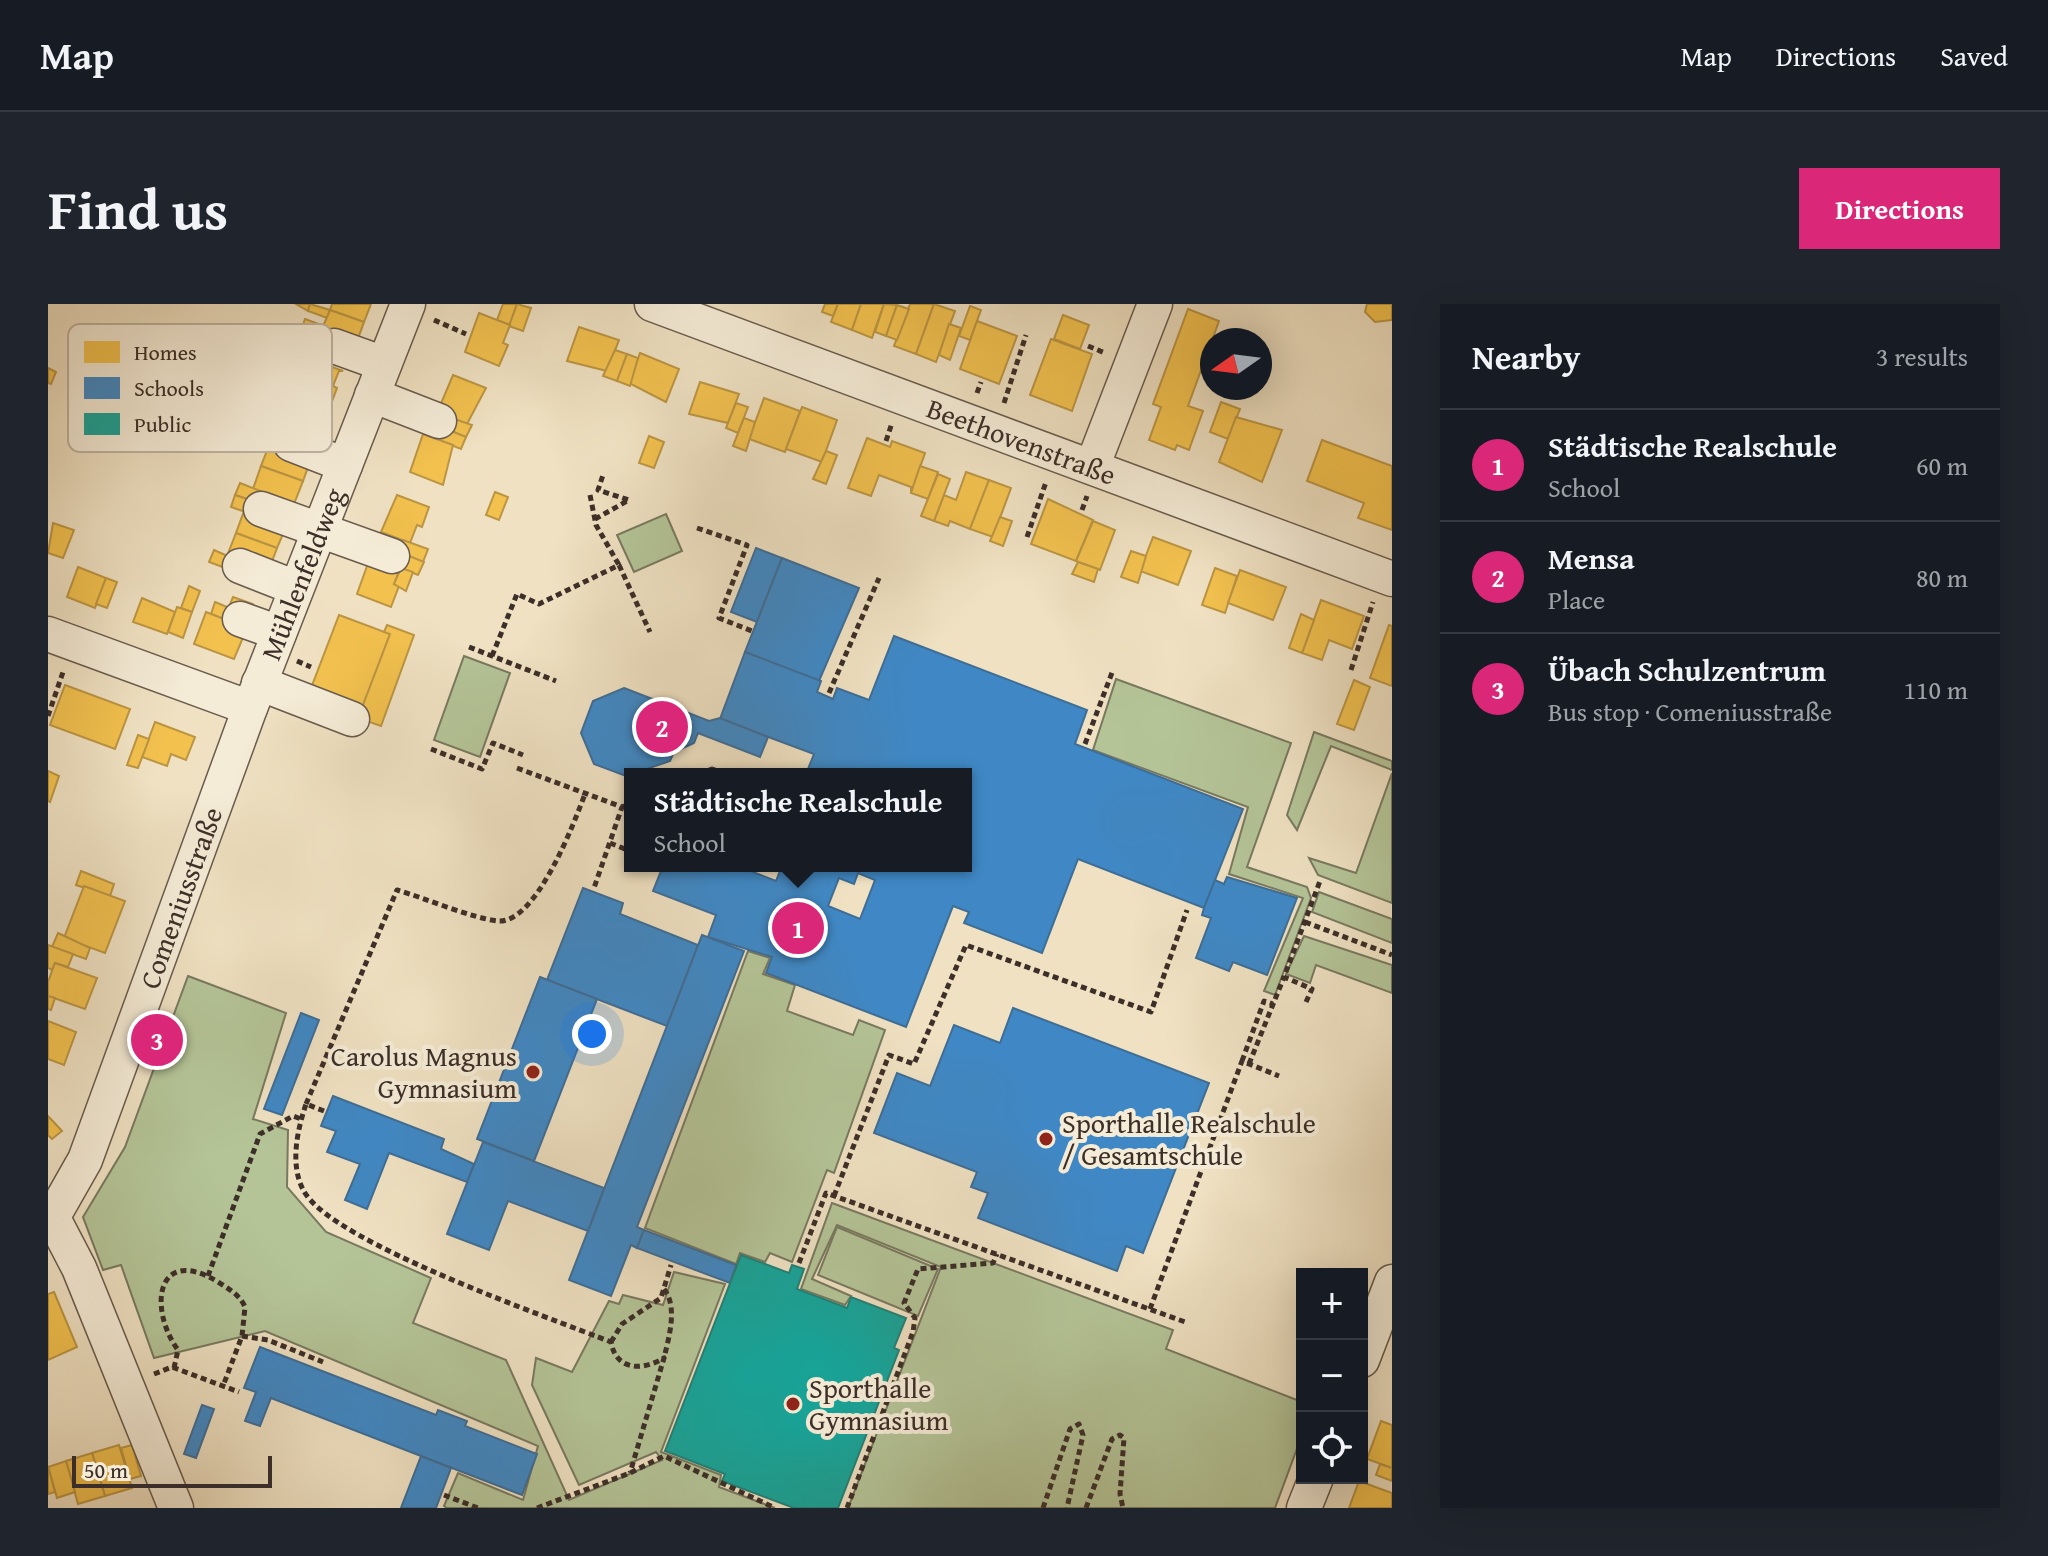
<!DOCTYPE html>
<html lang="en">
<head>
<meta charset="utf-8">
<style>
  :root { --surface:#171b24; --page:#20242c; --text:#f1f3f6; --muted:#9ea1a6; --line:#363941; --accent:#db2777 }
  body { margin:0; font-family:"Gentium Book Plus",serif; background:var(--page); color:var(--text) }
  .controls { position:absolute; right:24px; bottom:24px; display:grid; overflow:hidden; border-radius:0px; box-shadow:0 8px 32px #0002 }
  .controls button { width:72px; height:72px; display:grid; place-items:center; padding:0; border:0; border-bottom:2px solid var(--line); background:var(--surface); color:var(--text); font:40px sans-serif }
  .compass { position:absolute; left:1152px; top:24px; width:72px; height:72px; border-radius:50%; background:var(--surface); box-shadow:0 8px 32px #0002; rotate:256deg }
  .scale { position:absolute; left:24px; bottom:20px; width:200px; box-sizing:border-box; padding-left:8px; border:4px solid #3c2e28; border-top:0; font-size:22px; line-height:28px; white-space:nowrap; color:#3c2e28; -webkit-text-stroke:6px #f5ecd7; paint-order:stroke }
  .you { position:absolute; left:544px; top:730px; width:28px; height:28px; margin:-20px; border:6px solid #fff; border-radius:50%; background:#1a73e8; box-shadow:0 0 0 12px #1a73e833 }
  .badge { display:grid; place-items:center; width:52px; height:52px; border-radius:50%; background:var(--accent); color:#fff; font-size:26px; font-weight:700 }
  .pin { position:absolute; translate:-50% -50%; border:4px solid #fff; box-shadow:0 2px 8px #0006 }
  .popup { position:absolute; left:576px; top:464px; width:348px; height:104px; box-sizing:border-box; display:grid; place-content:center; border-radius:0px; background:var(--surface); filter:drop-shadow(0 2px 6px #0005); font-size:26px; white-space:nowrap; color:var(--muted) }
  .popup b { font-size:30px; color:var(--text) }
  .popup::after { content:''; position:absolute; left:50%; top:100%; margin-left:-16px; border:16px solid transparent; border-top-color:var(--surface) }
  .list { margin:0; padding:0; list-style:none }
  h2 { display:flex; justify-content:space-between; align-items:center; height:104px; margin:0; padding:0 32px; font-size:34px }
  h2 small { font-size:26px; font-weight:400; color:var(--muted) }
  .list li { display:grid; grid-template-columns:52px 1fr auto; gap:24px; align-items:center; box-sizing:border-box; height:112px; padding:0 32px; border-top:2px solid var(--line) }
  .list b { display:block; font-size:30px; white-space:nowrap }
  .list p { margin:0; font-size:26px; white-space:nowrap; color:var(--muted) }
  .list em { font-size:26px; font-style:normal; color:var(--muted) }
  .icon { flex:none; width:44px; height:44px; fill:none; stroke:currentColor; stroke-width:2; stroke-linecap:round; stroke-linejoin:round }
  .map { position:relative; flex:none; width:1344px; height:1204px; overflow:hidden; border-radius:0px }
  header { display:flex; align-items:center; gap:48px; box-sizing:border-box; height:112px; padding:0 40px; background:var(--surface); border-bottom:2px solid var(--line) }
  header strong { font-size:38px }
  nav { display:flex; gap:44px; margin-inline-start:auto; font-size:28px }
  .intro { display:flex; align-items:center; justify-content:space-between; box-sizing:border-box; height:192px; padding:0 48px }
  h1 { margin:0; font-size:56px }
  .button { padding:20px 36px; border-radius:0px; background:var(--accent); color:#fff; font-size:28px; font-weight:700 }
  main { display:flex; gap:48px; padding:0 48px }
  aside { flex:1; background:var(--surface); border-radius:0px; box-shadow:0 8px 32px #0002 }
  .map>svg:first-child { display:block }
  .green { fill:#b4c497; stroke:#787960; stroke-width:2 }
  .homes { fill:#f2c14e; stroke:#bb9543; stroke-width:2 }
  .schools { fill:#3f88c5; stroke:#3e6d96; stroke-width:2; fill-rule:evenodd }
  .public { fill:#17a398; stroke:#228076; stroke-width:2 }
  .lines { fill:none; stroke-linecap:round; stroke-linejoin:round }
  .minor-casing { stroke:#695b4e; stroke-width:37 }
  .path { stroke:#3c2e28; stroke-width:5; stroke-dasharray:6 4; stroke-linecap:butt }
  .minor { stroke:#f5ecd7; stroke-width:34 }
  .poi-dot { fill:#8f2418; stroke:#f5ecd7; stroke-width:3 }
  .labels { text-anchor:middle; stroke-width:8; stroke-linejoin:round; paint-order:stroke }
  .street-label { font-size:28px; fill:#3c2e28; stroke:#f5ecd7 }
  .poi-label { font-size:28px; fill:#3c2e28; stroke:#f5ecd7; text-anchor:start }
  .key { fill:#f5ecd7; stroke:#beb3a2; stroke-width:2 }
  .key-label { font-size:22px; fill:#3c2e28 }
</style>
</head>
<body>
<header>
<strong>Map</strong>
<nav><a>Map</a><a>Directions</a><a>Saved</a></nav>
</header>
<div class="intro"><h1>Find us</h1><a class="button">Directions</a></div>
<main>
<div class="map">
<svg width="1344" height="1204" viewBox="0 0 1344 1204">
  <rect width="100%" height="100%" fill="#efe1c2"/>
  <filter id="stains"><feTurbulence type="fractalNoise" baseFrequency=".0025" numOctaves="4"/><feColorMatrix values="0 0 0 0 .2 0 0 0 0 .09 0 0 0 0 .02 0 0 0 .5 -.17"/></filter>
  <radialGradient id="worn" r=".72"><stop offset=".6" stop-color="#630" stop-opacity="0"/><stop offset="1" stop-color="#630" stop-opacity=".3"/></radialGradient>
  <!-- green -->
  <g class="green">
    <path d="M618 210 634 247 586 268 569 231Z"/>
    <path d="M416 352 462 369 432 453 386 436Z"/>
    <path d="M1068 375 1243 439 1199 563 1259 583 1263 594 1227 691 1216 687 1255 594 1181 570 1200 503 1045 446Z"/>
    <path d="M1266 428 1344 457V466L1283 442 1249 526 1239 511Z"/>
    <path d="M1344 469V599L1270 571 1261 554 1308 569Z"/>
    <path d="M1271 588 1344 615V639L1264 608Z"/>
    <path d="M1256 632 1344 661V689L1268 661 1262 679 1238 670Z"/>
    <path d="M700 647 722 654 715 670 747 681 739 707 805 731 811 716 837 726 786 869 779 866 744 958 722 949 717 958 692 949 688 960 597 924Z"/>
    <path d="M140 672 238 709 205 815 240 826 239 883 278 928 383 974 365 1019 458 1056 521 1196 614 1156 608 1148 531 1181 484 1081 488 1054 524 1068 561 997 571 1000 575 991 615 1001 626 968 677 980 613 1148 673 1171 671 1183 727 1204H399L396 1202 410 1169 475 1196 490 1142 217 1027 106 1054 73 961 55 966 35 913 77 843Z"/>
    <path d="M784 899 1125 1026 1118 1045 1254 1098V1131L1227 1204H800L893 963 789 921 764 975 803 992 797 1001 753 985Z"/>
    <path d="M789 923 890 965 870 1012 770 971Z"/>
  </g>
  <!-- homes -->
  <g class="homes">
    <path d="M248 0H262L260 7Z"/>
    <path d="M262 0 282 6 279 14 260 7Z"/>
    <path d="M284 0H323L316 18 282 6Z"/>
    <path d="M455 0H469L462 21 449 16Z"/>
    <path d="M469 0 483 4 475 27 461 22Z"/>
    <path d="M777 0H790L785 12 774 8Z"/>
    <path d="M790 0H813L804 26 783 18Z"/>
    <path d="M813 0H836L824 34 804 26Z"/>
    <path d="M836 0 849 1 838 32 827 28Z"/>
    <path d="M862 0H886L868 50 846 42Z"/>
    <path d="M886 0 907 7 888 58 868 50Z"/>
    <path d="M1319 0H1344V16L1327 18 1317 8Z"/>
    <path d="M849 1 861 5 849 36 838 32Z"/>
    <path d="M922 2 933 6 922 36 911 32Z"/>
    <path d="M1140 5 1171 17 1140 102 1155 107 1141 146 1129 141 1127 146 1101 136 1113 103 1105 100Z"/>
    <path d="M282 6 316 18 308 40 273 27Z"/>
    <path d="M431 9 462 21 455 39 460 41 451 62 417 48Z"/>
    <path d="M1015 11 1041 21 1032 45 1006 35Z"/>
    <path d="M257 15 276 22 273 27 286 32 279 49 249 37Z"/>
    <path d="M929 17 969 32 951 80 912 65Z"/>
    <path d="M901 20 913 24 902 56 891 51Z"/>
    <path d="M531 23 571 36 559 67 519 57Z"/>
    <path d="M1003 35 1044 50 1024 107 982 91Z"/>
    <path d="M567 46 579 50 569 77 555 72Z"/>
    <path d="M592 49 631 65 618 98 581 79Z"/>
    <path d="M579 50 590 54 582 82 569 77Z"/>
    <path d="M254 52 295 67H291L285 82 289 84 277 116 274 115 269 128 272 131 231 116 249 77 246 76Z"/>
    <path d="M0 64 8 68 3 80 0 79Z"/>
    <path d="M165 65 192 75 179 109 152 99Z"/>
    <path d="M405 71 438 84 419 120 389 109Z"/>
    <path d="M652 78 691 90 680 119 641 110Z"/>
    <path d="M716 94 752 107 737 148 701 135Z"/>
    <path d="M1173 98 1192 105 1180 135 1162 128Z"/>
    <path d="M688 99 700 103 690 129 678 124Z"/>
    <path d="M754 103 789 116 774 158 738 145Z"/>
    <path d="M398 112 424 121 418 133 393 123Z"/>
    <path d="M1188 113 1234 126 1214 178 1171 158Z"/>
    <path d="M696 114 707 118 698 147 685 142Z"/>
    <path d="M213 123 240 133 236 145 209 135Z"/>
    <path d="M393 123 418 133 413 145 388 135Z"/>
    <path d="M375 130 405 141 395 181 362 168Z"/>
    <path d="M601 132 616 138 606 164 591 159Z"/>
    <path d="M819 134 842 143 844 137 877 149 863 189V183L831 171 823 192 800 184Z"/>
    <path d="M1274 136 1344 162V226L1310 214 1316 199 1259 177Z"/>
    <path d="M222 139 263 155 255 177 213 162Z"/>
    <path d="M778 147 789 151 778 180 765 175Z"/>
    <path d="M213 162 255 177 246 200 205 185Z"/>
    <path d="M872 162 890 168 880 195 863 189Z"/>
    <path d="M918 168 941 176 922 225 902 217 900 222 886 217 896 191 908 196Z"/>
    <path d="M890 170 902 175 886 217 873 212Z"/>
    <path d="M941 176 963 184 945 233 922 225Z"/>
    <path d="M192 179 215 188 211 199 187 191Z"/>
    <path d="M447 188 460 193 451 216 438 211Z"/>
    <path d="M187 191 211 199 206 211 183 203Z"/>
    <path d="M349 191 381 203 374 223 369 221 362 239 333 228Z"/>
    <path d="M1000 195 1045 216 1028 257 983 240Z"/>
    <path d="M196 207 238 223 229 244 188 229Z"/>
    <path d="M952 213 964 217 955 242 942 237Z"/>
    <path d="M1045 217 1067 226 1052 266 1028 257Z"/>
    <path d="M5 219 26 226 15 254 0 249Z"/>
    <path d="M188 229 229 244 220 268 179 252Z"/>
    <path d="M1105 233 1143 247 1130 281 1092 267Z"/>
    <path d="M355 236 380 245 375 258 351 248Z"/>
    <path d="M166 246 189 256 185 267 161 258Z"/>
    <path d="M1083 247 1098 252 1090 279 1073 273Z"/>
    <path d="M351 248 376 258 370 271 353 264Z"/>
    <path d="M323 251 353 262 346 280 351 282 343 303 309 290Z"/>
    <path d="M1030 258 1050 265 1046 278 1024 270Z"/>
    <path d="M30 263 58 274 47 304 19 293Z"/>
    <path d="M353 264 365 268 358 287 346 280Z"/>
    <path d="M1167 264 1189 272 1177 309 1154 301Z"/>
    <path d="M1192 266 1238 283 1225 316 1180 299Z"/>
    <path d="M58 274 69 278 59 304 48 300Z"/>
    <path d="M141 282 152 287 144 308 133 304Z"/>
    <path d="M185 293 205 300 201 310 181 303Z"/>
    <path d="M94 294 127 308 119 330 85 318Z"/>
    <path d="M1273 296 1316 312 1304 345 1281 336 1274 356 1254 349Z"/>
    <path d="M167 298 189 307 185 319 163 310Z"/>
    <path d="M129 303 144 308 135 334 120 328Z"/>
    <path d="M158 308 199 324 186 355 146 340Z"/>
    <path d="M1253 310 1266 316 1254 349 1241 344Z"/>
    <path d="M291 311 342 330 312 411 260 392Z"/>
    <path d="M339 321 366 331 333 422 310 414 342 330 336 328Z"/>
    <path d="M1341 321 1344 322V382L1322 374Z"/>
    <path d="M1306 376 1322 383 1306 426 1289 420Z"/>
    <path d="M17 381 82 405 67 445 2 421Z"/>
    <path d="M107 418 147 433 138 456 123 450 119 462 94 453Z"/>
    <path d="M90 431 101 435 90 464 79 461Z"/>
    <path d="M0 467 11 472 2 498 0 497Z"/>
    <path d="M33 567 66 580 62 592 28 581Z"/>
    <path d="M36 582 77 597 57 649 16 634Z"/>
    <path d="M10 629 42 644 38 655 4 643Z"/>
    <path d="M0 641 25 650 20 663 7 659 4 666 0 664Z"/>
    <path d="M7 659 49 674 37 705 0 692V678Z"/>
    <path d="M0 692 7 694 3 706 0 705Z"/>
    <path d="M0 717 28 728 16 761 0 755Z"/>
    <path d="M0 812 14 827 4 835 0 831Z"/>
    <path d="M6 988 29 1043 0 1056V990Z"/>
    <path d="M1333 1117 1344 1121V1164L1319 1155Z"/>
    <path d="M71 1141 84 1184 57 1192 44 1149Z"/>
    <path d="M84 1141 93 1172 82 1175 73 1144Z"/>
    <path d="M44 1149 57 1192 30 1200 18 1157Z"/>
    <path d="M18 1157 27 1188 9 1194 0 1163Z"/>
    <path d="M1332 1160 1344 1164V1177L1328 1171Z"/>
    <path d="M0 1162 7 1188 0 1190Z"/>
    <path d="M1311 1177 1344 1189V1204H1301Z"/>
  </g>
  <!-- schools -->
  <g class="schools">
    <path d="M708 244 734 254 709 318 683 308Z"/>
    <path d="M734 254 811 284 771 377 697 348Z"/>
    <path d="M846 332 1039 406 1027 440 1195 505 1156 604 1030 555 994 649 916 619 921 608 905 602 858 723 718 669 724 653 660 633 668 611 605 587 615 562H690L728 577 734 562H918V470H758L766 450 672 415 697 348 773 377 769 388 785 395 789 384 821 396ZM810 569 827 576 812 615 780 602 791 574 806 580Z"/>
    <path d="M576 384 661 417 672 414 720 433 712 453 650 429 646 439 626 448 622 457 578 472 546 460 533 429 545 397Z"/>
    <path d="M1179 573 1249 594 1219 671 1185 658 1181 667 1148 654 1163 614 1154 611 1156 604 1167 576 1176 580Z"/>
    <path d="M535 584 575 599 572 610 650 641 619 722 499 676Z"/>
    <path d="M654 631 696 647 589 923 596 926 589 944 583 941 563 992 521 976Z"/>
    <path d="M492 673 549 695 486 857 429 835Z"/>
    <path d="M965 704 1161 779 1095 949 1078 942 1069 967 930 914 940 889 923 883 929 868 826 829 849 769 882 782 906 721 952 739Z"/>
    <path d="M253 709 271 716 234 811 216 805Z"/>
    <path d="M285 792 396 835 393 845 426 860 419 878 341 849 319 905 297 896 312 860 279 848 288 827 273 822Z"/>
    <path d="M435 838 556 884 540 927 460 897 441 946 399 930Z"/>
    <path d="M596 926 688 961 682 979 589 944Z"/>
    <path d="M212 1043 388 1111 390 1106 419 1117 417 1122 489 1150 474 1191 223 1094 212 1122 197 1117 208 1088 196 1084Z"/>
    <path d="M154 1101 166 1105 148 1154 136 1150Z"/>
    <path d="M373 1152 403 1164 388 1204H353Z"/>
  </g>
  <!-- public -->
  <path class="public" d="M693 951 741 969 744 961 756 965 749 985 799 1004 803 993 858 1014 846 1044 851 1046 790 1204H746L674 1177 677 1170 617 1147Z"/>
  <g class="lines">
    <defs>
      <g id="minor">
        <path id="s1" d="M604 0 1344 275"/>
        <path d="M286 42 336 60"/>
        <path d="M324 91 391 117"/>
        <path d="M243 140 297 161"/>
        <path d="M1044 163 1107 0"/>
        <path d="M213 205 344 252"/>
        <path d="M192 262 248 284"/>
        <path d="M192 315 231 329"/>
        <path d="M0 330 202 404"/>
        <path d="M211 379 304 415"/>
        <path d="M6 916 31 964 128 1204"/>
        <path id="s2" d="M0 921 37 856 202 404 360 0"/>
        <path d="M1314 1056 1344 978"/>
        <path d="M1256 1204 1268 1174"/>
      </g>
    </defs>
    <!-- minor casing -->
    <use href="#minor" class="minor-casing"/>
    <!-- path -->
    <g class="path">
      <path d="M386 16 418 30"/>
      <path d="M1040 42 1057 49"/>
      <path d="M929 89 933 78"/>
      <path d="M956 99 978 31"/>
      <path d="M222 118 202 110 222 52"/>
      <path d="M838 137 844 119"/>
      <path d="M542 191 548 221 571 261"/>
      <path d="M1034 206 1039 192"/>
      <path d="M547 215 581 196 550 186 555 171"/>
      <path d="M649 224 699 241 671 314 704 327"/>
      <path d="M979 233 998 178"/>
      <path d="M421 343 508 377"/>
      <path d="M444 352 469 290 491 300 571 261 602 328"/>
      <path d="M249 357 263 363"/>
      <path d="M1303 366 1325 298"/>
      <path d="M781 389 831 274"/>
      <path d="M0 412 15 368"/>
      <path d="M1037 440 1065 366"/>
      <path d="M383 445 434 465 445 439 475 451"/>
      <path d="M469 464 574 503 546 584"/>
      <path d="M652 470 664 465 679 470"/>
      <path d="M574 503 582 500"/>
      <path d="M562 539 582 547"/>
      <path d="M1257 618 1344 651"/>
      <path d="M1258 698 1264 685 1236 673 1272 577"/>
      <path d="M1194 757 1216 697 1225 700"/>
      <path d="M1201 760 1236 673"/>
      <path d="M258 800 349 586C377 594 423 614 450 617 488 620 526 519 537 490"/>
      <path d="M276 807 258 800C249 827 241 863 257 889 289 940 500 1013 563 1038 568 1067 595 1067 616 1054L582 1169"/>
      <path d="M786 892 841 751 866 760 918 641 1103 708 1139 606"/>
      <path d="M751 959 778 889 1140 1019"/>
      <path d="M160 972 212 830 245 812 253 815"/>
      <path d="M616 985C630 1003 621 1033 616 1054"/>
      <path d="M1102 1005 1194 757 1231 772"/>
      <path d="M194 1032 220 1036 275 1058"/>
      <path d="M563 1038 574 1020 613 994 623 961"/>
      <path d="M126 1064 130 1046C100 1005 108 940 170 978 181 985 192 991 197 1003L194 1032 175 1082"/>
      <path d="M106 1070 124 1063 191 1088"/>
      <path d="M396 1191 430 1204"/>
      <path d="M489 1204 582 1169 616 1152 727 1204"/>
      <path d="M799 1204 865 1028 867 1014 856 999 870 965 945 959 949 950"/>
      <path d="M995 1204 1022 1125 1031 1120 1035 1131 1019 1204"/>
      <path d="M1038 1204 1064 1135 1072 1131 1076 1134 1072 1190 1075 1204"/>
    </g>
    <!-- minor -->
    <use href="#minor" class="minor"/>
  </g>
  <!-- markers -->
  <g class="poi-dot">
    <circle cx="485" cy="768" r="8"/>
    <circle cx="998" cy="835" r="8"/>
    <circle cx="745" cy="1100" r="8"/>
  </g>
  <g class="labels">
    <!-- street labels -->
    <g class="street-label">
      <text dy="10" stroke="none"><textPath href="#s1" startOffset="394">Beethovenstraße</textPath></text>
      <text dy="10" stroke="none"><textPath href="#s2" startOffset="700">Mühlenfeldweg</textPath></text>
      <text dy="10" stroke="none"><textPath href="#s2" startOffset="354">Comeniusstraße</textPath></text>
    </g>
    <!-- poi labels -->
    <g class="poi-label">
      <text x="469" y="762" text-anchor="end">Carolus Magnus<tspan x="469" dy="32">Gymnasium</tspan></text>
      <text x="1014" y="829">Sporthalle Realschule<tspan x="1014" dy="32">/ Gesamtschule</tspan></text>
      <text x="761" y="1094">Sporthalle<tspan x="761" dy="32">Gymnasium</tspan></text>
    </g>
  </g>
  <!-- legend -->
  <rect x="20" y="20" width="264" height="128" rx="12" class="key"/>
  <rect x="36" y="37" width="36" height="22" fill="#f2c14e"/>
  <rect x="36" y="73" width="36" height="22" fill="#3f88c5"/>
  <rect x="36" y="109" width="36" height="22" fill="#17a398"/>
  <g class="key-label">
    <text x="86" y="56">Homes</text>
    <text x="86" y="92">Schools</text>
    <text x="86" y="128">Public</text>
  </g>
  <rect width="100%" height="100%" filter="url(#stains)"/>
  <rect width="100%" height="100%" fill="url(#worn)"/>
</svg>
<div class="controls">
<button>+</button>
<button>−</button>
<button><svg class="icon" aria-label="locate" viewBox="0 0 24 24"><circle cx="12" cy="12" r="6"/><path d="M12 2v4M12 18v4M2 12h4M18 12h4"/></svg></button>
</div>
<svg class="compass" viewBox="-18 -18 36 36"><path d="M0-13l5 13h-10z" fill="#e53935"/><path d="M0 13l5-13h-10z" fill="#9ea1a6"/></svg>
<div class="scale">50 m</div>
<div class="you"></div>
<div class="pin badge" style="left:750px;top:624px">1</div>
<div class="popup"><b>Städtische Realschule</b>School</div>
<div class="pin badge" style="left:614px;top:423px">2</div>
<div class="pin badge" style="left:109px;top:736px">3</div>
</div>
<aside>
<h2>Nearby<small>3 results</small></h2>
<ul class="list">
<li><span class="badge">1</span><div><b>Städtische Realschule</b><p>School</p></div><em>60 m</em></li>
<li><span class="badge">2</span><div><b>Mensa</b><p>Place</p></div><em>80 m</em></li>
<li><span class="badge">3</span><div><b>Übach Schulzentrum</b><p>Bus stop · Comeniusstraße</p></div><em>110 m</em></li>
</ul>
</aside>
</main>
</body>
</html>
